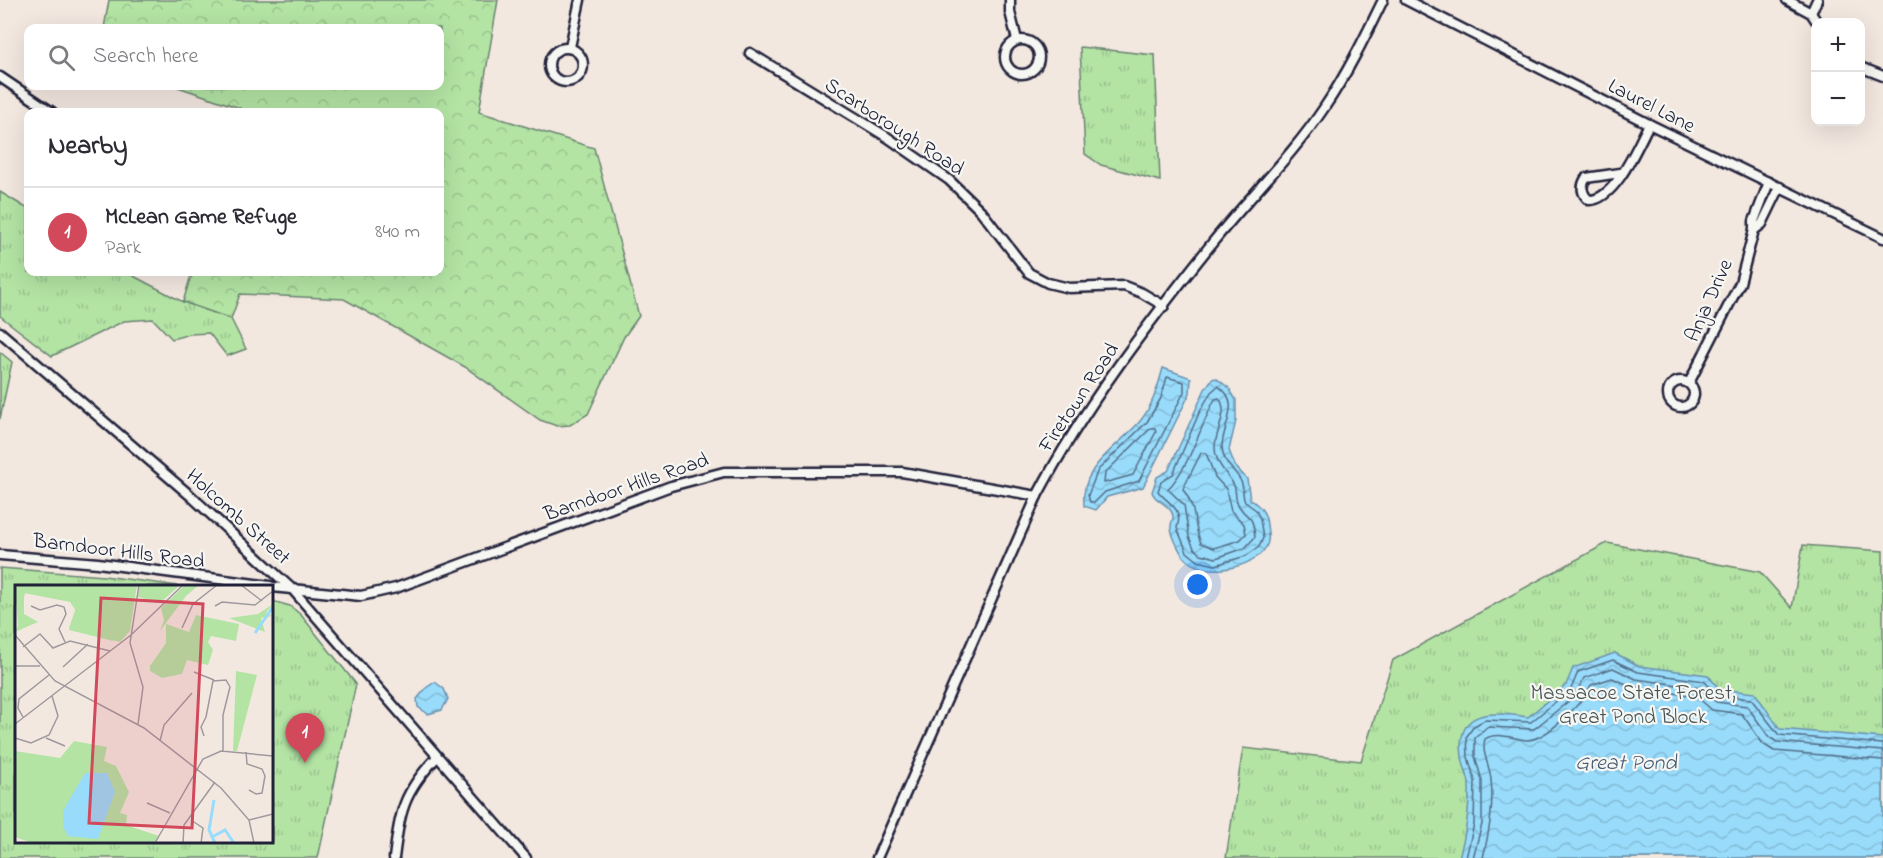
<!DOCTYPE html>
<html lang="en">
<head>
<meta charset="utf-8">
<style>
  :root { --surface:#fff; --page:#f2f2f3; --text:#2b2b33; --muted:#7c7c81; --line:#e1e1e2; --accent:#d1495b }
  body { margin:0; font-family:"Indie Flower",sans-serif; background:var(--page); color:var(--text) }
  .controls { position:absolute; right:18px; top:18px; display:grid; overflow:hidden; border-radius:12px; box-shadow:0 6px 24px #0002 }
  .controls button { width:54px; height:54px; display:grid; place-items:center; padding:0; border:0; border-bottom:2px solid var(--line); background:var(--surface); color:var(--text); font:30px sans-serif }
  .you { position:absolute; left:1198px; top:585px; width:21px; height:21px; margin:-15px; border:4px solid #fff; border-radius:50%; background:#1a73e8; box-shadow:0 0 0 9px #1a73e833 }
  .badge { display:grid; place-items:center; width:39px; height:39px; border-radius:50%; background:var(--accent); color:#fff; font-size:20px; font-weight:700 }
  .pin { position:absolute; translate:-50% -50px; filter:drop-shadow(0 2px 3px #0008) }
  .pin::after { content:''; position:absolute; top:32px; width:21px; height:18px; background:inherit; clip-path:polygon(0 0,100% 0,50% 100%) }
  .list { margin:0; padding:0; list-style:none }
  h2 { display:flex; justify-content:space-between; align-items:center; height:78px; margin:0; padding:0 24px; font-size:26px }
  h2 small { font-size:20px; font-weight:400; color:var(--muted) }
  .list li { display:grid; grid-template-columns:39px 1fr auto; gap:18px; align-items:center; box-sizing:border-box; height:90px; padding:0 24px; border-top:2px solid var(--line) }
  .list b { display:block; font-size:22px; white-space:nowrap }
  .list p { margin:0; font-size:20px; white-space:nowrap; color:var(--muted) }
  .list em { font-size:20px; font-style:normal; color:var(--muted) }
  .icon { flex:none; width:33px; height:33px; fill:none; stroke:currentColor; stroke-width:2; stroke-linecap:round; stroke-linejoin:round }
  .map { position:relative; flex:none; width:1883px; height:858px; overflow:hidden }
  .search { position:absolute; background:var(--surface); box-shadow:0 6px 24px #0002; left:24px; top:24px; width:420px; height:66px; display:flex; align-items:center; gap:15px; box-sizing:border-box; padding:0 21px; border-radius:12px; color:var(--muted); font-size:22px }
  .panel { position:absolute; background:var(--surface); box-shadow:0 6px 24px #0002; left:24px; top:108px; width:420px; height:168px; border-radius:12px }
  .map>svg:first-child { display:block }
  .forest { fill:url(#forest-crowns); stroke:#6a8370; stroke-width:1.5 }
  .park { fill:url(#park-tufts); stroke:#6a8370; stroke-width:1.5 }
  .water { fill:url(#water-waves); stroke:#6991ae; stroke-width:1.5 }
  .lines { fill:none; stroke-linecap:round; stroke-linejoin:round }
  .shore { stroke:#516c87; stroke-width:1.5 }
  .minor-casing { stroke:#22223b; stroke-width:13 }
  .minor { stroke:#f6f6f2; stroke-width:8 }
  .labels { text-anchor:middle; stroke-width:4.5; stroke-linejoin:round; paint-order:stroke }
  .street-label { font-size:21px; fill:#22223b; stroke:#f6f6f2 }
  .park-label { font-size:21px; fill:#465255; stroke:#f6f6f2 }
  .water-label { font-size:22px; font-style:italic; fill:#455a74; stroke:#f6f6f2 }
  .inset-river { fill:none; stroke:#98dbfa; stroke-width:3 }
  .inset-road { fill:none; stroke:#9f999e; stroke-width:1.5 }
  .view { fill:#d1495b; fill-opacity:0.15; stroke:#d1495b; stroke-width:3 }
  .inset-edge { fill:none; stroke:#22223b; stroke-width:3 }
</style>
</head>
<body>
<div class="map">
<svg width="1883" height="858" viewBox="0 0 1883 858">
  <defs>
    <pattern id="forest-crowns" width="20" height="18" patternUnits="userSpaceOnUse" patternTransform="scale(1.5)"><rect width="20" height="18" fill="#b3e4a4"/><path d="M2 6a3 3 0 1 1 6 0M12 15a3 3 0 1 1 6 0" fill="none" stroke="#9ac38e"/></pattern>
    <pattern id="park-tufts" width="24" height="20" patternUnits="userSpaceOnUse" patternTransform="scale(1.5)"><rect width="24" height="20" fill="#b3e4a4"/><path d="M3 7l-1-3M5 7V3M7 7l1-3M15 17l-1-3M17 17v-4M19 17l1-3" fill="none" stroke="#9ac38e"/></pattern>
    <pattern id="water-waves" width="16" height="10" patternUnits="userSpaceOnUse" patternTransform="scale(1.5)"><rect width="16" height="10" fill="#98dbfa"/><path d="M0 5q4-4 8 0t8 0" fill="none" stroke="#83bcd7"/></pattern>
  </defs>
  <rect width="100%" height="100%" fill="#f3e8e0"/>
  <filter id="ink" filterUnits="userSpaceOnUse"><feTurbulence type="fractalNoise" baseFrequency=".0167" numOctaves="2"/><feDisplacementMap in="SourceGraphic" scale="12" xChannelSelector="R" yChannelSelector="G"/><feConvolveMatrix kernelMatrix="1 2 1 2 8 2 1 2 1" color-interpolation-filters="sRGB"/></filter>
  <g filter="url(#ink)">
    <!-- forest -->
    <path class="forest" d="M109 0H498L479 112 594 148 639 316 624 337 588 414 570 425 557 426 540 420 465 367 344 299 240 294 231 319 183 302 192 272H440V112H239L240 108 175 86H440V28H104Z"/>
    <!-- park -->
    <g class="park">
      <path d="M1080 47 1155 55 1160 181 1101 165 1085 154Z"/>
      <path d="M0 192 28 209V272H126L183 302 231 319 246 349 227 356 209 333 190 334 172 339 153 319 124 321 52 356 0 316Z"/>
      <path d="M0 352 12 362 0 419Z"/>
      <path d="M1607 543 1760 572 1792 608 1803 545 1883 551V858H1226L1243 748 1361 761 1393 660Z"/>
      <path d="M0 568 104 576 178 586H16V842H272V601L290 606 301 615 356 684 318 858H0Z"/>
    </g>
    <!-- water -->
    <g class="water">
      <path d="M1163 368 1191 378 1190 393 1143 487 1107 497 1096 510 1084 506C1079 466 1119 447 1141 420 1153 405 1158 386 1163 368Z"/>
      <path d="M1216 378 1229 388 1236 400V421L1229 450 1235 466 1247 479 1250 499C1260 506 1266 512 1267 525 1268 533 1270 540 1266 547 1254 569 1201 579 1184 557 1179 551 1172 536 1171 528 1170 521 1176 519 1171 511 1166 503 1155 501 1152 492L1157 477 1168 471 1205 389 1212 379Z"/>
      <path d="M1615 653 1639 666 1708 675 1719 689 1755 693 1780 729 1883 738V858H1459C1466 833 1470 810 1469 784 1468 774 1463 766 1462 757 1455 707 1493 712 1528 717L1566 685 1573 668Z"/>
      <path d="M435 682 444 689 448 699 442 710 428 714 418 707 417 699 426 688Z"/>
    </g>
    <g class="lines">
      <!-- shore -->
      <g class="shore">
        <path d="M1167 377 1184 382V392L1139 481 1105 492 1095 502H1090L1088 495 1098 470 1147 422 1161 398Z"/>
        <path d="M1218 386C1243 402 1222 426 1222 447 1223 466 1238 471 1242 484 1244 490 1242 496 1245 502L1256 510 1260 519 1263 538 1259 547 1246 556 1215 565 1198 561 1187 552 1177 528C1184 508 1168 504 1158 491L1161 482 1173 474 1199 413 1211 392Z"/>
        <path d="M1219 398C1230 412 1215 431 1215 447 1215 467 1232 477 1235 488 1236 494 1235 500 1239 506 1249 522 1252 511 1255 537L1245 548 1216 558 1201 554 1194 548 1189 537 1184 505 1168 489C1191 464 1199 429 1215 399Z"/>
        <path d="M1151 428H1155L1156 432 1133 475 1104 483 1105 473Z"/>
        <path d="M1206 453 1215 477 1226 489 1231 511 1244 524 1246 534 1240 540 1214 548 1201 543C1192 522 1198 511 1183 489L1201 453Z"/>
        <path d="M1466 858 1474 824 1475 781 1468 757 1467 736 1474 726 1485 720 1531 722 1571 689 1578 672 1613 660 1638 672 1704 681 1718 695 1751 699 1779 735 1883 744"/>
        <path d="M1473 858 1482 824V781L1475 756V738L1487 727 1534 729 1575 696 1584 678 1613 668 1636 679 1700 688 1716 702 1747 706 1769 737 1777 742 1883 751"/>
        <path d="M1483 858C1489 832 1494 806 1491 780 1490 765 1481 753 1485 739 1497 731 1513 739 1527 740 1547 740 1583 702 1591 685L1612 678 1636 688 1696 696 1712 710 1742 714 1763 744 1774 751 1883 760"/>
      </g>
      <defs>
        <g id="minor">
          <path d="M1010 0V12L1017 40"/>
          <path d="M1406 0 1649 124 1883 238"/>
          <path d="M1787 0 1811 13 1817 22"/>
          <path d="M1811 13 1817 0"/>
          <circle cx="1022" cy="57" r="17"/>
          <path d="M570 47 580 0"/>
          <circle cx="566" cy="65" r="17"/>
          <path d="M750 53 887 137 949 180 981 211 1029 273 1048 283 1069 288 1124 286 1142 293 1164 306"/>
          <path d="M1860 67 1883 76"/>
          <path d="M0 77 52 112"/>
          <path d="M1620 173 1586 178C1581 186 1581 193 1589 200 1615 201 1638 145 1649 124"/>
          <path d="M1754 230 1762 224 1780 187"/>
          <path d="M0 332 192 497 293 590 526 858"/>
          <circle cx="1681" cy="394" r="13"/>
          <path d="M1689 383 1740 283 1754 230V221L1769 182"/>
          <path d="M0 555 98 563 270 586"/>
          <path d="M272 587 361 596 396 588 671 486 724 472H902L1037 496"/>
          <path d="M394 858C400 811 403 793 436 758"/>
          <path d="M877 858 1037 496C1085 405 1149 322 1213 242 1249 197 1292 156 1324 108 1347 74 1365 37 1383 0"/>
        </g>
      </defs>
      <!-- minor casing -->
      <use href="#minor" class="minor-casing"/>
      <!-- minor -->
      <use href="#minor" class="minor"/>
    </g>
  </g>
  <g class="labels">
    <!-- street labels -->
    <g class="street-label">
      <text transform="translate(1652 105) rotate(27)" y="7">Laurel Lane</text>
      <text transform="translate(895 126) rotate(33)" y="7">Scarborough Road</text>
      <text transform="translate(1708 300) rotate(-66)" y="7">Anja Drive</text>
      <text transform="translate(1078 397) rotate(-56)" y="7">Firetown Road</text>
      <text transform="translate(626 486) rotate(-19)" y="7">Barndoor Hills Road</text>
      <text transform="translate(239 516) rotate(42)" y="7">Holcomb Street</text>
      <text transform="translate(119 550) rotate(7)" y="7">Barndoor Hills Road</text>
    </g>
    <!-- park labels -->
    <g class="park-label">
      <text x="1633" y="699">Massacoe State Forest,<tspan x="1633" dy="24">Great Pond Block</tspan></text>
    </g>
    <!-- water labels -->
    <g class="water-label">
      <text x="1626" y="769">Great Pond</text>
    </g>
  </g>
  <!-- overview -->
  <g transform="translate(15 585)">
    <rect width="258" height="258" fill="#f3e8e0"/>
    <path d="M0 0H123L98 56 54 45 61 26 55 17 9 8V29L23 37 0 47 3 41ZM181 30 224 39 221 56 196 51 193 57 198 65 193 80 172 75 167 89 147 93 135 86V81L151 58V39L174 47Z" fill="#b3e4a4"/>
    <path d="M0 0H72L61 9 59 16 11 5 7 19 0 18ZM76 0H122L115 46 105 57 54 43 62 20 79 19 84 3ZM124 0H165L145 18 123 12ZM170 0H184L171 11 145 46 149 35 146 23ZM258 19 251 28 257 31 246 33 250 47 214 33 243 29ZM221 86 242 90 222 166H218ZM59 156 92 162 89 176 101 181 114 207 105 228 112 230 111 240 144 251 140 258H17L0 252V166L45 173Z" fill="#b3e4a4"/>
    <path d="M70 188H92L100 207 83 254 53 251 48 242V226Z" fill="#98dbfa"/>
    <path class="inset-river" d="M240 48 258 22M199 215 194 245 200 258M197 252 210 245 219 258"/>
    <path class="inset-road" d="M226 0 247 16M16 21 25 25 42 20 49 22 51 29 44 44 50 57M200 21 207 17 240 20 258 6M167 43 178 19 202 0M0 50 40 96 129 143 206 203 234 235 239 258M8 62 25 49 38 63 55 56 95 66M0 81H25M48 82 73 59M179 87 199 95M8 132 3 123 4 114 34 90M191 132 198 96 211 95 215 102 208 130V166M0 139 116 50 168 0M123 139 128 102 115 58 124 0M189 151 186 142 191 132M0 153 16 158 34 150 43 131 37 111M31 153 50 161M145 156 149 140 177 108M231 167 232 179 247 184 250 191 247 208 241 209 234 205M132 218 155 228M176 235 188 243 186 258M234 235 258 229M140 258 188 174 206 166 258 171M168 258 169 240 200 197"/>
    <path class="view" d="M86 13 188 19 177 243 74 238Z"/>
    <rect width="258" height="258" class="inset-edge"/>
  </g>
</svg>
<div class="controls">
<button>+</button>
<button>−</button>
</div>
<div class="you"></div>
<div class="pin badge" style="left:305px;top:763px">1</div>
<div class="search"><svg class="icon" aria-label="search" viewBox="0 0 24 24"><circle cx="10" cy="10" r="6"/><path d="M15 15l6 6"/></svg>Search here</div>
<section class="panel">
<h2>Nearby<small></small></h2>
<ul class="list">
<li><span class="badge">1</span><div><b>McLean Game Refuge</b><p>Park</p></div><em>840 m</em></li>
</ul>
</section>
</div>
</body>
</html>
